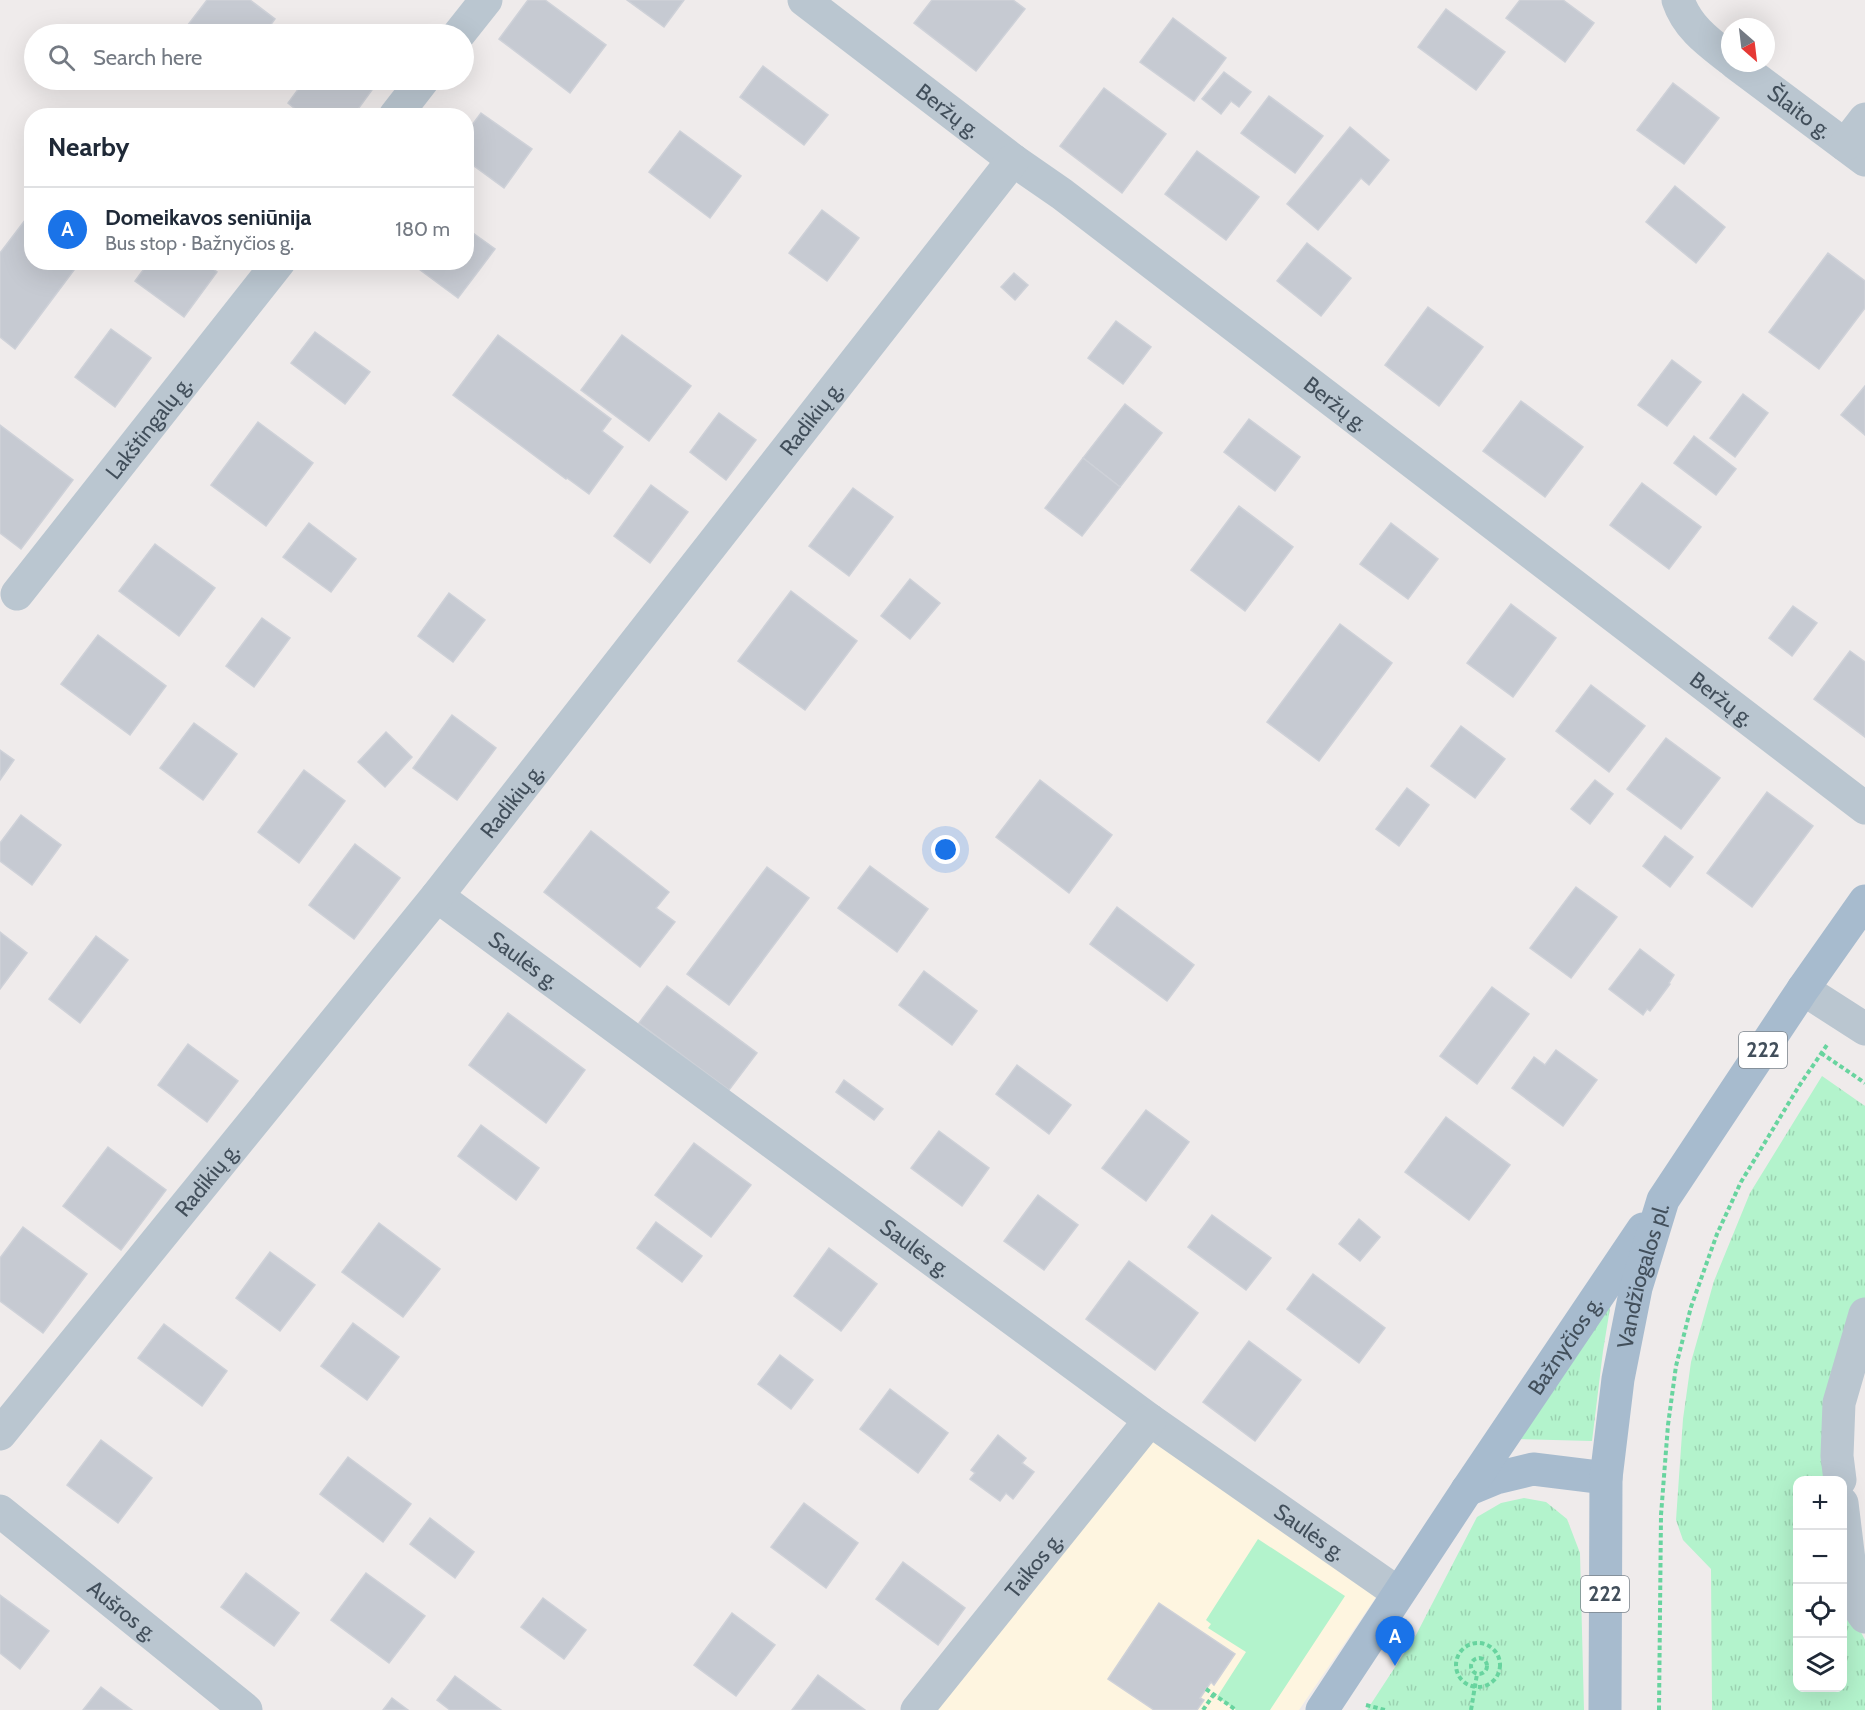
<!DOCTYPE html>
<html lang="en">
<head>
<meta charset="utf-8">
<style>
  :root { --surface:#fff; --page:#f2f2f3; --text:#1f2937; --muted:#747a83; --line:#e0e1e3; --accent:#1a73e8 }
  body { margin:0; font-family:Cabin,sans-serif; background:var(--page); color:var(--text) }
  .controls { position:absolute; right:18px; bottom:18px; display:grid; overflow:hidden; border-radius:12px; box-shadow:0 6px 24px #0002 }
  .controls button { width:54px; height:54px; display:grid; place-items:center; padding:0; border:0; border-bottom:2px solid var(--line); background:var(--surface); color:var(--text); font:30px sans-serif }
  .compass { position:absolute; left:1721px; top:18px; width:54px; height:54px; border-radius:50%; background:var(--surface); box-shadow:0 6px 24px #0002; rotate:152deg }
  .you { position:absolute; left:946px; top:850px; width:21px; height:21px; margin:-15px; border:4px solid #fff; border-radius:50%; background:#1a73e8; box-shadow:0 0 0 9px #1a73e833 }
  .badge { display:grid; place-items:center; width:39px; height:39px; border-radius:50%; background:var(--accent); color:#fff; font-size:20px; font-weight:700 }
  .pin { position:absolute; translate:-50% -50px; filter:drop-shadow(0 2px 3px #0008) }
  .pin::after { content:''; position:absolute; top:32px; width:21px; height:18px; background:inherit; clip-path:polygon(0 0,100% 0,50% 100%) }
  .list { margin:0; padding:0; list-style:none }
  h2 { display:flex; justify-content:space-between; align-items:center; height:78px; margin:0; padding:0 24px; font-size:26px }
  h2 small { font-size:20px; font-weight:400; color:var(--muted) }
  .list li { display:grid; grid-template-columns:39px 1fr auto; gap:18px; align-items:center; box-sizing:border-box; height:84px; padding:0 24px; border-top:2px solid var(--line) }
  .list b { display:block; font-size:22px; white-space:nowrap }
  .list p { margin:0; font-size:20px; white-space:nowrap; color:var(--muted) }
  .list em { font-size:20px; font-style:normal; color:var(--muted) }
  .icon { flex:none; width:33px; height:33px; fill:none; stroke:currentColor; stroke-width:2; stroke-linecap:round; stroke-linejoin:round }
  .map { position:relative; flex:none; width:1865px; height:1710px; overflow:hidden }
  .search { position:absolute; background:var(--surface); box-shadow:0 6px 24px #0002; left:24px; top:24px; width:450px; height:66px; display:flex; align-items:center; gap:15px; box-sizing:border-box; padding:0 21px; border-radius:33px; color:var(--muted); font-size:22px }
  .panel { position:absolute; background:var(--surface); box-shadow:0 6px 24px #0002; left:24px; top:108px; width:450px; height:162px; border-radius:24px }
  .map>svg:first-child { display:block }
  .commercial { fill:#fef5e0 }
  .grass { fill:url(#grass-tufts) }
  .park { fill:#b3f3cc }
  .building { fill:#c6cad2; stroke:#ced1d8; stroke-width:1.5 }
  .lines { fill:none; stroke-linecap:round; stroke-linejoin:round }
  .path { stroke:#68d49f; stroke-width:4; stroke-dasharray:4.5 3; stroke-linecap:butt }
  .minor { stroke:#bac6d0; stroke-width:33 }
  .major { stroke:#a7bbce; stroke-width:33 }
  .labels { text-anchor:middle; stroke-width:6; stroke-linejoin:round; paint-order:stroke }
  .shield { fill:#fff; stroke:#7b848c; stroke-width:1.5 }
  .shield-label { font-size:21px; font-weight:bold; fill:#424f5b }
  .street-label { font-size:22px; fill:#424f5b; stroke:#fff }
</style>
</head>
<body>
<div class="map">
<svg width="1865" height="1710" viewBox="0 0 1865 1710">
  <defs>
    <pattern id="grass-tufts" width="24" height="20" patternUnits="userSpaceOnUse" patternTransform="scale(1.5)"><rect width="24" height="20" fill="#b3f3cc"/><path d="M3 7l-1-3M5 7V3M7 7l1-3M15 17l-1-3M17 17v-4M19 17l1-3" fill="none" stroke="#9bd2b1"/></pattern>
  </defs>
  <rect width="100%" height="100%" fill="#efebeb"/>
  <!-- commercial -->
  <path class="commercial" d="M1150 1420 1385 1584 1299 1710H917Z"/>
  <!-- grass -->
  <g class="grass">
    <path d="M1822 1076 1865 1106V1314L1840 1480H1798V1688H1842L1843 1597 1865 1640V1710H1712L1711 1569 1683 1540 1676 1520 1683 1419 1691 1362 1714 1281 1750 1193Z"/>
    <path d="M1614 1284 1603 1351 1592 1441 1514 1439Z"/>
    <path d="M1524 1498 1546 1502 1567 1519 1580 1553 1584 1710H1367L1416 1635 1477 1517 1501 1503Z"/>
  </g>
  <!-- park -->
  <path class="park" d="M1258 1539 1345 1596 1270 1710H1236L1217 1697 1246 1652 1208 1628 1211 1624 1206 1620Z"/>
  <!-- building -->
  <g class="building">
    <path d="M207 0H250L275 19 264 34H181Z"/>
    <path d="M528 0H545L606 45 570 93 499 39Z"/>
    <path d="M627 0H684L664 27Z"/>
    <path d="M932 0H1013L1025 9 976 71 914 23Z"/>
    <path d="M1520 0H1563L1594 23 1565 62 1506 18Z"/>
    <path d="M1446 9 1505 52 1476 90 1418 47Z"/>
    <path d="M1173 18 1226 58 1194 101 1140 62Z"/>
    <path d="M763 66 828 115 804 145 740 97Z"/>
    <path d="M1224 72 1251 92 1239 107 1231 101 1221 114 1202 99Z"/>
    <path d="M305 80H372L377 83 353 116H304L288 103Z"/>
    <path d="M1673 83 1719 118 1684 164 1637 130Z"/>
    <path d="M1104 88 1166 134 1122 193 1060 146Z"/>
    <path d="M1269 96 1323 136 1295 173 1241 133Z"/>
    <path d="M481 113 532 149 504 188 466 160V133Z"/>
    <path d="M1350 127 1389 160 1369 185 1361 178 1318 230 1287 204Z"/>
    <path d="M680 131 741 176 710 218 649 172Z"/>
    <path d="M1197 151 1259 197 1226 240 1165 194Z"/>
    <path d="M1675 186 1725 227 1696 263 1646 222Z"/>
    <path d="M822 210 859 238 827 281 789 253Z"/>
    <path d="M32 211V262H80L15 349 0 337V253Z"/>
    <path d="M466 228 495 249 458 298 419 269 424 262H466Z"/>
    <path d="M1307 243 1351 278 1321 316 1277 281Z"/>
    <path d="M1828 253 1865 281V308L1819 369 1769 332Z"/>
    <path d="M149 262H204L217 272 184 317 135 281Z"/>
    <path d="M1014 273 1028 285 1015 300 1001 287Z"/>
    <path d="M1428 307 1483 347 1439 406 1385 365Z"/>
    <path d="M1116 321 1151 347 1123 384 1088 358Z"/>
    <path d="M111 329 151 358 115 407 75 377Z"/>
    <path d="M315 332 370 372 345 404 291 363Z"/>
    <path d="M498 335 611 419 602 431 623 447 589 494 567 478 566 479 453 395Z"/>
    <path d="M622 335 691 386 649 441 581 390Z"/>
    <path d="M1672 360 1701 382 1667 426 1638 405Z"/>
    <path d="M1865 386V435L1841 415Z"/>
    <path d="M1743 394 1768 413 1735 457 1710 438Z"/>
    <path d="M1521 401 1583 447 1545 497 1483 451Z"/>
    <path d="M1125 404 1162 433 1120 487 1083 458Z"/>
    <path d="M719 413 756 440 726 480 690 452Z"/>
    <path d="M1249 419 1300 457 1275 491 1224 452Z"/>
    <path d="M258 422 313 463 266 526 211 485Z"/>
    <path d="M0 425 73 480 21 549 0 533Z"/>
    <path d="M1694 436 1736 469 1716 495 1674 463Z"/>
    <path d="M1083 458 1120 487 1082 536 1045 508Z"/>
    <path d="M1642 483 1701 527 1669 569 1610 525Z"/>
    <path d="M651 485 688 512 650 563 614 536Z"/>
    <path d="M853 488 893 517 849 576 809 546Z"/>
    <path d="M1239 506 1293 547 1245 611 1191 570Z"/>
    <path d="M309 523 356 559 331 592 283 557Z"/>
    <path d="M1391 523 1438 559 1408 599 1360 564Z"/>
    <path d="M155 544 215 588 179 636 119 591Z"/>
    <path d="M910 579 940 603 910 639 881 616Z"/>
    <path d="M791 591 857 641 805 710 738 661Z"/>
    <path d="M449 593 485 620 453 662 418 636Z"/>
    <path d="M1511 604 1556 638 1513 697 1467 663Z"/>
    <path d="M1793 606 1817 623 1792 656 1769 638Z"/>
    <path d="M262 618 290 638 254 687 226 666Z"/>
    <path d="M1340 624 1392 663 1319 761 1267 722Z"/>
    <path d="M98 635 166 686 130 735 61 684Z"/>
    <path d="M1850 651 1865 662V737L1814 699Z"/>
    <path d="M1591 685 1645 726 1609 772 1556 731Z"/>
    <path d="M452 715 496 748 457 800 413 768Z"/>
    <path d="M194 723 237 754 203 800 160 768Z"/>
    <path d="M1461 726 1505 759 1475 798 1431 766Z"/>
    <path d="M386 732 412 757 385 787 358 762Z"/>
    <path d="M1666 738 1720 778 1681 829 1627 789Z"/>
    <path d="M0 750 14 760 0 780Z"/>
    <path d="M304 770 345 801 299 863 258 832Z"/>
    <path d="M1040 780 1112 835 1069 893 996 837Z"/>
    <path d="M1595 780 1613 794 1590 824 1571 809Z"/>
    <path d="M1407 788 1429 805 1399 846 1376 829Z"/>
    <path d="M1767 792 1813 826 1752 907 1707 873Z"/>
    <path d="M21 815 61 845 32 885 0 861V843Z"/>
    <path d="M591 831 669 892 656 908 675 922 640 967 544 892Z"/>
    <path d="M1665 836 1693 857 1670 887 1643 866Z"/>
    <path d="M355 844 400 878 354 939 309 905Z"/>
    <path d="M870 866 928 909 897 952 838 908Z"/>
    <path d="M767 867 809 898 729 1005 687 974Z"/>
    <path d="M1576 887 1617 917 1571 978 1530 948Z"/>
    <path d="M1117 907 1194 965 1167 1001 1090 944Z"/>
    <path d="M0 932 27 953 0 989Z"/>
    <path d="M96 936 128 960 80 1023 49 999Z"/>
    <path d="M1640 949 1674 975 1669 983 1670 984 1650 1011 1647 1009 1643 1015 1609 989Z"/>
    <path d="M924 971 977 1011 952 1045 899 1005Z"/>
    <path d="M667 986 757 1053 729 1090 639 1023Z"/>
    <path d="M1492 987 1529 1014 1477 1084 1440 1056Z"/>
    <path d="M508 1013 585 1070 546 1123 469 1065Z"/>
    <path d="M188 1044 238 1081 207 1122 158 1085Z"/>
    <path d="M1556 1050 1597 1080 1563 1126 1512 1088 1534 1057 1545 1065Z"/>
    <path d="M1017 1065 1071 1105 1049 1134 996 1094Z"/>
    <path d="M844 1080 883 1109 874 1120 836 1092Z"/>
    <path d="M1146 1110 1189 1142 1146 1201 1102 1168Z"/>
    <path d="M1446 1117 1510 1165 1469 1220 1405 1172Z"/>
    <path d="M481 1125 539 1168 516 1200 458 1156Z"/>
    <path d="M939 1131 989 1168 962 1206 911 1168Z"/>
    <path d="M694 1143 751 1185 711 1237 655 1195Z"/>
    <path d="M108 1147 166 1190 121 1250 63 1206Z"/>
    <path d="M1038 1195 1078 1225 1044 1270 1004 1241Z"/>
    <path d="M1212 1215 1271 1258 1246 1290 1188 1247Z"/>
    <path d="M1359 1219 1380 1237 1360 1261 1339 1244Z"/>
    <path d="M656 1222 702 1256 682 1282 637 1248Z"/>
    <path d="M379 1223 440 1269 403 1317 342 1272Z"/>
    <path d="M23 1227 87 1274 43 1333 0 1301V1258Z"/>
    <path d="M829 1248 877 1284 841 1331 794 1296Z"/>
    <path d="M270 1252 315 1285 280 1331 236 1298Z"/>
    <path d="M1129 1261 1198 1313 1155 1370 1086 1319Z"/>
    <path d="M1313 1274 1385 1328 1359 1363 1287 1309Z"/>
    <path d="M353 1323 399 1357 367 1400 321 1366Z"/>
    <path d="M164 1324 227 1371 202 1406 138 1358Z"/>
    <path d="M1249 1341 1301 1380 1255 1441 1203 1402Z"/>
    <path d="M780 1355 813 1380 791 1409 758 1384Z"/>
    <path d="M890 1389 948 1433 918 1473 860 1429Z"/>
    <path d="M998 1435 1026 1458 1022 1463 1034 1472 1013 1499 1006 1493 1000 1501 970 1479 975 1473 971 1470Z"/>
    <path d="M101 1440 152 1478 118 1523 67 1485Z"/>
    <path d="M348 1457 411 1504 383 1542 320 1494Z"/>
    <path d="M804 1503 858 1543 826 1588 771 1547Z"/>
    <path d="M430 1518 474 1552 455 1578 410 1544Z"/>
    <path d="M903 1562 965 1608 938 1645 876 1599Z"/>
    <path d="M246 1573 299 1613 274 1646 221 1607Z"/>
    <path d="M366 1573 425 1616 389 1663 331 1620Z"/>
    <path d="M0 1595 49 1631 20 1669 0 1653Z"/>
    <path d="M543 1598 586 1630 564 1659 521 1627Z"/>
    <path d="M1159 1603 1235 1654 1214 1685 1211 1682 1200 1698 1204 1700 1197 1710H1154L1108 1679Z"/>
    <path d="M732 1613 775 1645 736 1696 694 1665Z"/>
    <path d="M818 1675 865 1710H792Z"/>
    <path d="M455 1676 501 1710H450L437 1700Z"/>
    <path d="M101 1687 132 1710H83Z"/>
    <path d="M392 1698 408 1710H383Z"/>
  </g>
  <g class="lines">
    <!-- path -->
    <g class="path">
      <path d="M1821 1053 1865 1083"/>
      <circle cx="1478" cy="1665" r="22"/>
      <circle cx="1479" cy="1666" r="8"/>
      <path d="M1206 1689 1236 1710"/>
      <path d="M1366 1705 1385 1710"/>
      <path d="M1203 1710 1214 1694"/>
      <path d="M1471 1710 1477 1674"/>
      <path d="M1659 1710 1661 1515 1668 1425 1676 1366 1691 1307 1717 1234 1741 1182 1799 1086 1827 1045"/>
    </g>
    <!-- minor -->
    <g class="minor">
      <path id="s1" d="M804 0 1013 160 1062 194 1865 808"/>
      <path d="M1678 0C1687 27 1708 42 1730 59"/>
      <path d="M459 34 486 0"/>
      <path id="s2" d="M1735 63 1865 160"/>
      <path d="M395 116 423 80"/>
      <path d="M1845 145 1865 119"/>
      <path id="s3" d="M17 594 279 262"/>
      <path id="s4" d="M437 896 1150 1420 1398 1593"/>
      <path d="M1803 989 1865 1029"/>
      <path id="s5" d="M0 1434 437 896 1013 160"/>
      <path d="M1840 1480 1837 1456 1839 1403 1865 1314"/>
      <path d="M1842 1503 1854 1601 1865 1617"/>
      <path id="s6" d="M0 1511 246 1710"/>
      <path id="s7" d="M917 1710 1150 1420"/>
    </g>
    <!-- major -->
    <g class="major">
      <path d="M1467 1490 1496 1478 1533 1469 1606 1478"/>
      <path id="s8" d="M1322 1710 1467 1490 1643 1229"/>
      <path id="s9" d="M1605 1710 1606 1478 1618 1379 1636 1288 1663 1200 1803 989 1865 901"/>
    </g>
  </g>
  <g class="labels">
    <!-- shield labels -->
    <g class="shield">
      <rect x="1739" y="1032" width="48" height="36" rx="4.5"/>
      <rect x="1581" y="1576" width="48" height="36" rx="4.5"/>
    </g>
    <g class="shield-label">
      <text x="1763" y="1057">222</text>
      <text x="1605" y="1601">222</text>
    </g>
    <!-- street labels -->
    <g class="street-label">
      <text dy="8" stroke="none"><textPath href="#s1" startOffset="182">Beržų g.</textPath></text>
      <text dy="8" stroke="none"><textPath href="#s2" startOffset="81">Šlaito g.</textPath></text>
      <text dy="8" stroke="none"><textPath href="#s1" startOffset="668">Beržų g.</textPath></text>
      <text dy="8" stroke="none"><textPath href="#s5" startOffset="1300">Radikių g.</textPath></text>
      <text dy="8" stroke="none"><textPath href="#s3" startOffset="212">Lakštingalų g.</textPath></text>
      <text dy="8" stroke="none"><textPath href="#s1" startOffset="1154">Beržų g.</textPath></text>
      <text dy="8" stroke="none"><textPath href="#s5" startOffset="814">Radikių g.</textPath></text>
      <text dy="8" stroke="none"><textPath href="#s4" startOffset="108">Saulės g.</textPath></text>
      <text dy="8" stroke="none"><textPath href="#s5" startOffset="328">Radikių g.</textPath></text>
      <text dy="8" stroke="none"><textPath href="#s4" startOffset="594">Saulės g.</textPath></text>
      <text dy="8" stroke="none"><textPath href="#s9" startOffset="438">Vandžiogalos pl.</textPath></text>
      <text dy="8" stroke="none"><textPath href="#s8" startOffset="438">Bažnyčios g.</textPath></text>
      <text dy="8" stroke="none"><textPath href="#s4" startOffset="1080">Saulės g.</textPath></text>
      <text dy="8" stroke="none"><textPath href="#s7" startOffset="186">Taikos g.</textPath></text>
      <text dy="8" stroke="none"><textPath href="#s6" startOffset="158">Aušros g.</textPath></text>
    </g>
  </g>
</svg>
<div class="controls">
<button>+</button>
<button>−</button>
<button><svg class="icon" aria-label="locate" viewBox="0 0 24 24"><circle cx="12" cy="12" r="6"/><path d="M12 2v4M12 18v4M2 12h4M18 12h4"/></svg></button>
<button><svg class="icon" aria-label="layers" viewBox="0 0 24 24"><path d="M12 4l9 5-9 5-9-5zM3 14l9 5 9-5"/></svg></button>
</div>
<svg class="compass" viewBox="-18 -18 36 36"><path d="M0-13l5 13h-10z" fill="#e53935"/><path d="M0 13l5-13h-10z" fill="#747a83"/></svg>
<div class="you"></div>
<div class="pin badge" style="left:1395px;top:1666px">A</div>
<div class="search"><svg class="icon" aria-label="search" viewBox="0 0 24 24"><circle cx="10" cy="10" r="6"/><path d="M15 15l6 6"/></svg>Search here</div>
<section class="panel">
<h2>Nearby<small></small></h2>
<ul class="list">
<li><span class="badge">A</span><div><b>Domeikavos seniūnija</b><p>Bus stop · Bažnyčios g.</p></div><em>180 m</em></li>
</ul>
</section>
</div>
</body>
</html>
